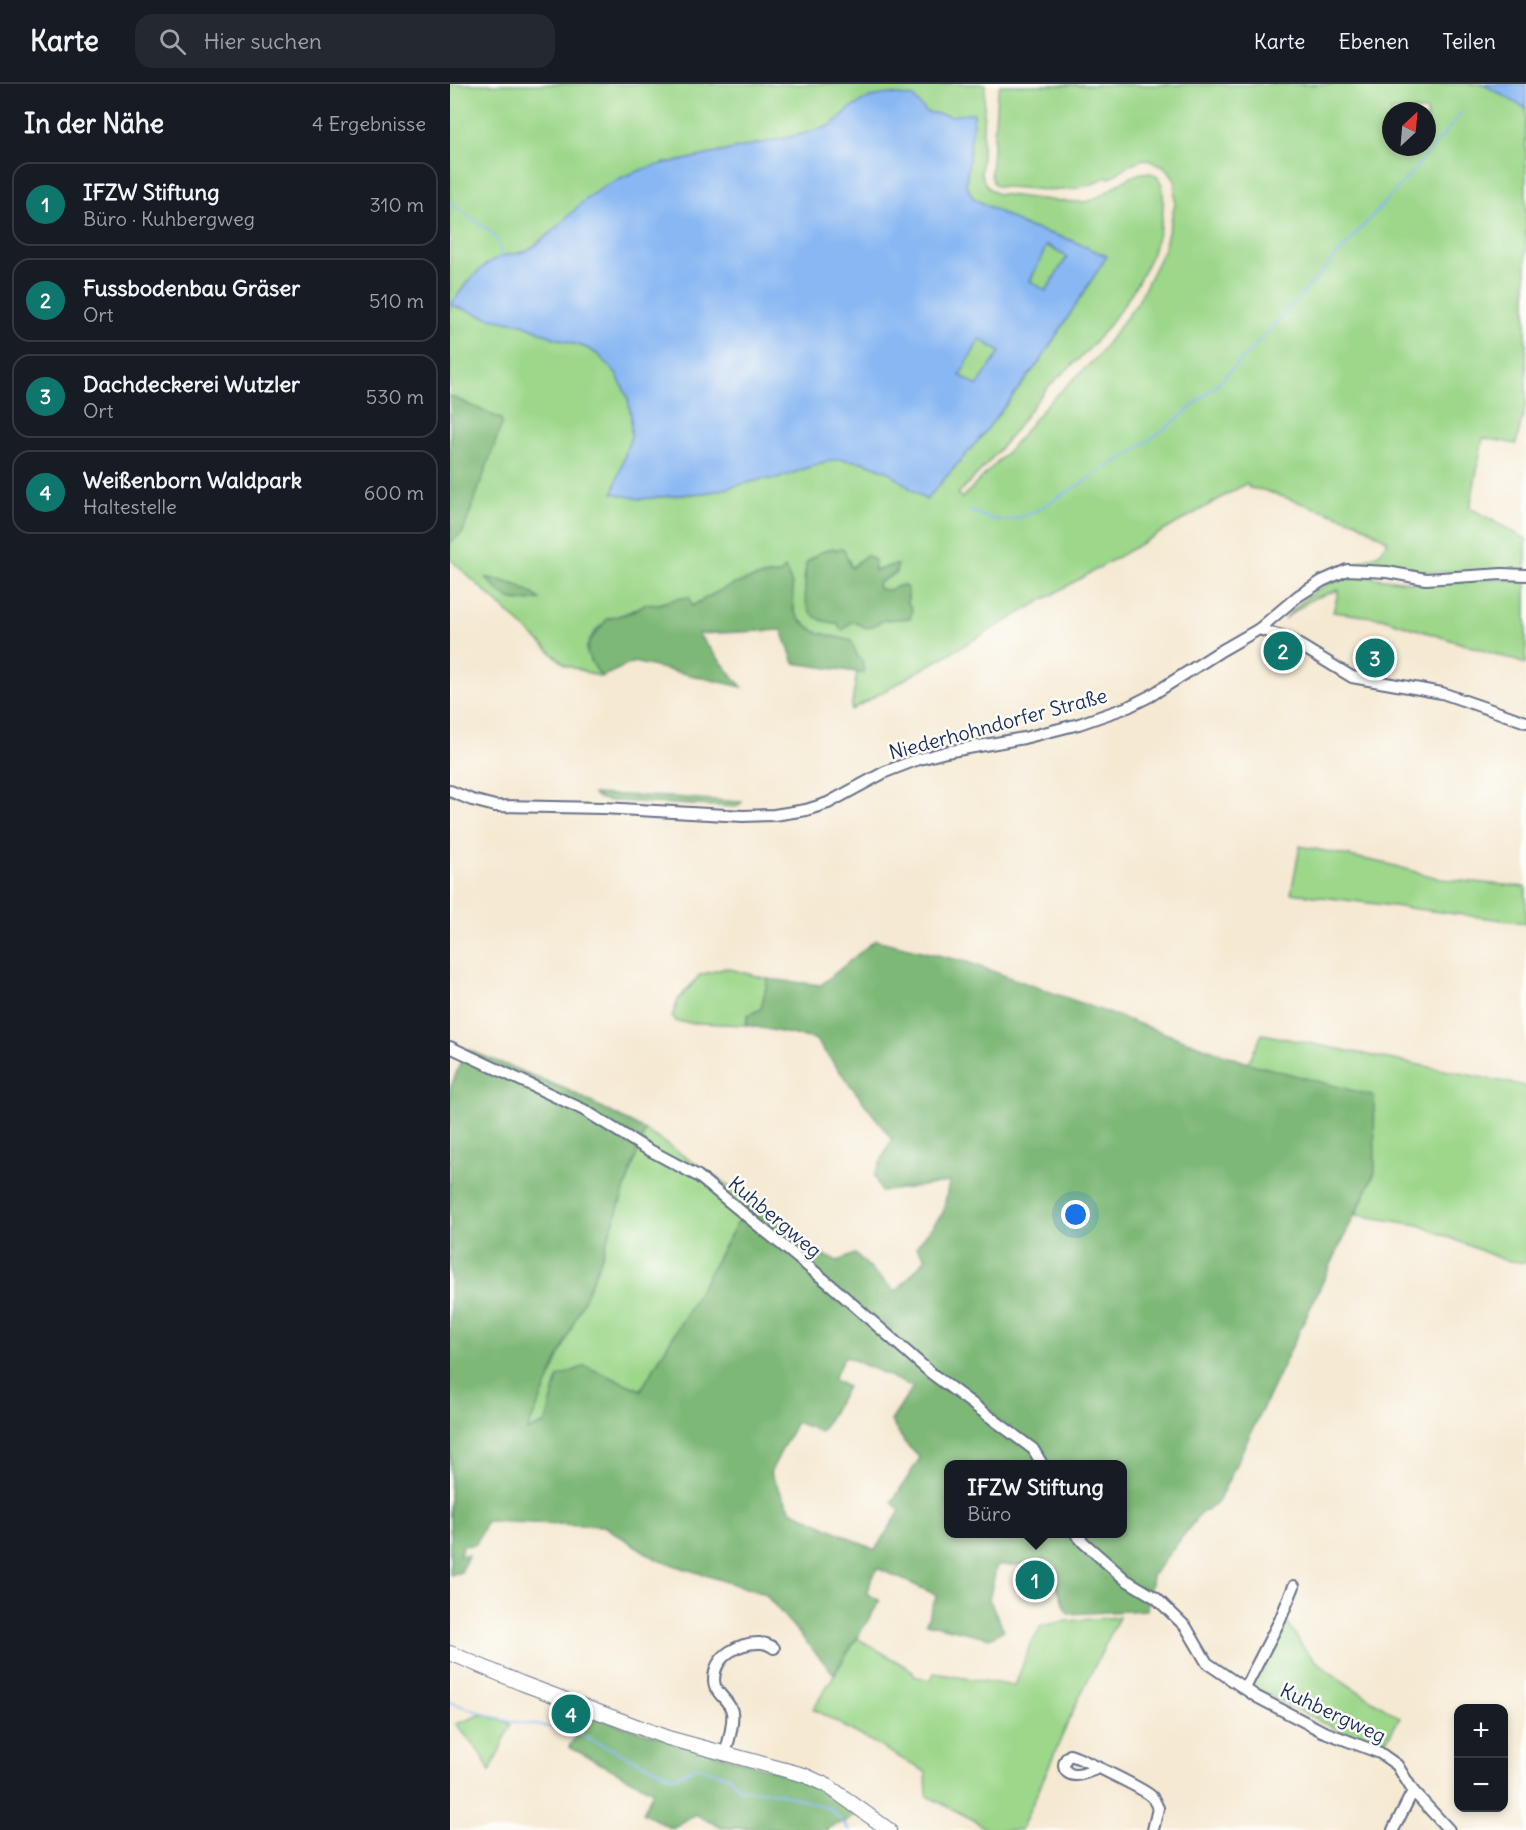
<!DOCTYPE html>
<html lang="de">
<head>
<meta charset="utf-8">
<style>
  :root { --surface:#171b24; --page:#242831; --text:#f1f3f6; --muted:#9ea1a6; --line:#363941; --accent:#0f766e }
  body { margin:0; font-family:Delius,sans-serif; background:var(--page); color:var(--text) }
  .controls { position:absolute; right:18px; bottom:18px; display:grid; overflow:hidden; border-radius:12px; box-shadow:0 3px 9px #0003 }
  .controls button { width:54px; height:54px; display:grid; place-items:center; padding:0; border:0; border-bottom:2px solid var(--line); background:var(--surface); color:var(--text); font:30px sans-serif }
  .compass { position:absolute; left:932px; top:18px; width:54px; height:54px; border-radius:50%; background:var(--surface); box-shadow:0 3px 9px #0003; rotate:26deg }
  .you { position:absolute; left:626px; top:1131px; width:21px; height:21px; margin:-15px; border:4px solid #fff; border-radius:50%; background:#1a73e8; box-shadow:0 0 0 9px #1a73e833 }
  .badge { display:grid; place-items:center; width:39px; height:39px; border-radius:50%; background:var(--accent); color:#fff; font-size:20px; font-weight:700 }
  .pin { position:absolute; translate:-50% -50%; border:3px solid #fff; box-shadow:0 2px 6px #0006 }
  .popup { position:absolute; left:494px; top:1376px; width:183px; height:78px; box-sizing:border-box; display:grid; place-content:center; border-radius:12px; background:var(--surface); filter:drop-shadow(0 2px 4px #0005); font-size:20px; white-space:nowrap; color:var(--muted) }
  .popup b { font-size:22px; color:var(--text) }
  .popup::after { content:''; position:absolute; left:50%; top:100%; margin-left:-12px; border:12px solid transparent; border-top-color:var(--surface) }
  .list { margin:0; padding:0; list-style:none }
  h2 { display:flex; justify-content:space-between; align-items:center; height:78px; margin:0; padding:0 24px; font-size:26px }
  h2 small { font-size:20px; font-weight:400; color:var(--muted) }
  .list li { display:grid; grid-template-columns:39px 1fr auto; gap:18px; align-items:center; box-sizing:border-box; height:84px; margin:0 12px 12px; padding:0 12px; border:2px solid var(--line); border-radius:18px }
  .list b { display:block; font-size:22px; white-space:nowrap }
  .list p { margin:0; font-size:20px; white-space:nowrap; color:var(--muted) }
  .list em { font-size:20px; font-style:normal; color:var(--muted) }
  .icon { flex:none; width:33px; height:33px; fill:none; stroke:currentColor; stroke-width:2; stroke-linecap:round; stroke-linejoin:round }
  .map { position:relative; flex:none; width:1076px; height:1746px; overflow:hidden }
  header { display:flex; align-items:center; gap:36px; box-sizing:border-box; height:84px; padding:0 30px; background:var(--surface); border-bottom:2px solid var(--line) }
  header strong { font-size:28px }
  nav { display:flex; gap:33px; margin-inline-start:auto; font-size:21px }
  .search { width:420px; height:54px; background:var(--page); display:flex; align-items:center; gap:15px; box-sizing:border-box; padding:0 21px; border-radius:18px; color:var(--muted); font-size:22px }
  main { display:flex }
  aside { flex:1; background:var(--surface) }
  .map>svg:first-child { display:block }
  .green { fill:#9cd78a; stroke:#5c8374; stroke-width:1.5; fill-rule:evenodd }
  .forest { fill:#7db876; stroke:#4c746a; stroke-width:1.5; fill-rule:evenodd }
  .water { fill:#88b7f3; stroke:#5273a8; stroke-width:1.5; fill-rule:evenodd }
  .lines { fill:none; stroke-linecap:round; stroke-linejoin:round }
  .stream { stroke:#88b7f3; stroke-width:2 }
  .minor-casing { stroke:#677087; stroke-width:14 }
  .major-casing { stroke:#677087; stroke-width:16 }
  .minor { stroke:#fff; stroke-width:10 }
  .major { stroke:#fff; stroke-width:14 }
  .labels { text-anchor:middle; stroke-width:5; stroke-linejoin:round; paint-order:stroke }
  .street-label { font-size:20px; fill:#1b2f5e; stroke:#fdfcf7 }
</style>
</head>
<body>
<header>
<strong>Karte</strong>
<div class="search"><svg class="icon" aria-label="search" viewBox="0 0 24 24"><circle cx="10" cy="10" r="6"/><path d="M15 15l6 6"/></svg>Hier suchen</div>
<nav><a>Karte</a><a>Ebenen</a><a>Teilen</a></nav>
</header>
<main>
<aside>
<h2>In der Nähe<small>4 Ergebnisse</small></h2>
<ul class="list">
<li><span class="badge">1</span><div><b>IFZW Stiftung</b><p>Büro · Kuhbergweg</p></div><em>310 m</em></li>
<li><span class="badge">2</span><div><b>Fussbodenbau Gräser</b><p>Ort</p></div><em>510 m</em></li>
<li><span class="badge">3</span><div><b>Dachdeckerei Wutzler</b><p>Ort</p></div><em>530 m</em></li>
<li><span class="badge">4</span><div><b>Weißenborn Waldpark</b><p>Haltestelle</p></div><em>600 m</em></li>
</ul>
</aside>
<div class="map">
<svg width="1076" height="1746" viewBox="0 0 1076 1746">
  <rect width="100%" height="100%" fill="#fdfcf7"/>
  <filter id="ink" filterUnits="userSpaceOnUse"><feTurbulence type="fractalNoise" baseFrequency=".0167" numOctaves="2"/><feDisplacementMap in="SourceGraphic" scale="12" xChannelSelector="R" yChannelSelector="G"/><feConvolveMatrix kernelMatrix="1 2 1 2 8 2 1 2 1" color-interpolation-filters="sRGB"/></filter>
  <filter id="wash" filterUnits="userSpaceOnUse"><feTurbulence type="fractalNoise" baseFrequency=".008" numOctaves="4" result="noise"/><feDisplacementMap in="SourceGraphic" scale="24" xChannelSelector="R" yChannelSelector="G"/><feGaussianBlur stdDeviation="1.35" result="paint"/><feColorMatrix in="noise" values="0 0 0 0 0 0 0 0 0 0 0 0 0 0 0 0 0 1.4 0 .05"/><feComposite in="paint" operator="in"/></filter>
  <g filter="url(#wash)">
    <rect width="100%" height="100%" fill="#f5e9d2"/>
    <!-- green -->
    <g class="green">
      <path d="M0 0H535L531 90C535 100 538 106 548 110 568 112 622 121 639 117 657 112 686 81 703 90 715 96 713 110 713 122 711 174 670 231 636 268 622 283 605 294 593 309 580 324 570 341 557 356 542 375 525 393 508 410L512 414 560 365 597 320 646 274 688 218 714 165 725 120V96L720 88 712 81 694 75 681 80 660 94 656 93C625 114 583 104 547 102L543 98 541 91 547 12 550 1 1033 0 1076 24V319L1066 360 1033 354 1020 424 1076 455V486L981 488 959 486 906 479 929 470 938 457 907 438 813 406 799 404 797 399 401 626 407 588 413 589 401 557 366 548 349 535 344 526 343 516 330 490C300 491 267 506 242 522 224 508 216 523 195 520 170 536 146 531 136 566L151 593 115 581 0 475V459L13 448 51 335 0 312ZM463 13 476 28 501 32 524 30 516 100 523 114 575 142 618 155 656 172 590 277 531 353 476 416 437 387 413 378 389 375 371 379 326 395H313L261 408 190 415 163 409 181 352V332L178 314 167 291 149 271 137 264 105 254 73 240 40 234 1 221 17 198 36 181 52 172 78 167 89 157 213 79 230 77 353 50 380 42 401 24ZM941 27H977V63H941ZM383 464 399 476 401 484 425 476 422 487C431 487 437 480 447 481L446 489 428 499 429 506H439L452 501 458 513 457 518 462 528 460 534 434 536 413 542 405 538H400L395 544 390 545 388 539H381L354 495 357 478 369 469ZM37 494C56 497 75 501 89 515L70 518Z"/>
      <path d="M596 161 617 173 596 207 580 198Z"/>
      <path d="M530 255 550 268 527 303 510 291Z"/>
      <path d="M908 492 978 500 1044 495 1076 497V580L931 534 883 528 889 506 864 514 834 535C859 510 872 497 908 492Z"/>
      <path d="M850 762 938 780 991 795 1076 803V839L841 809Z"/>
      <path d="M276 884 318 895 311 925 298 931 296 941 227 938 222 933 228 916 250 891Z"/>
      <path d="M812 950 1076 1002V1179L1054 1176 969 1141 906 1131 925 1088 798 979Z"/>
      <path d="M195 1046 300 1116 238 1227 191 1307 108 1293 96 1339 76 1347 149 1180Z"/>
      <path d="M669 1533 627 1618 571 1746H537L524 1736 477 1712 476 1688 363 1625 407 1554 463 1587 464 1592 481 1596 484 1589 565 1602 579 1563 591 1542 617 1537Z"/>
      <path d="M836 1536C843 1546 849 1559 857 1568 884 1596 919 1612 950 1634L931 1664 886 1645 801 1603Z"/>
      <path d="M33 1630 61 1640 40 1688 32 1671 6 1640Z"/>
    </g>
    <!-- forest -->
    <g class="forest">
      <path d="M0 312 51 335 52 340 13 448 0 459Z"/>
      <path d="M384 464 386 466 390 464 394 465 401 484 416 471 425 476 423 487C432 487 438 480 447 481L446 489 428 499 429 505 439 506 452 501C461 504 458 511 457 518L462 525 460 534 434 536 421 543 416 544 405 538H401L393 546 390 545 388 539C348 538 355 508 356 479L369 469Z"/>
      <path d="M335 484 342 500 344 526 349 535 366 548 401 557 408 573 412 576 414 589 344 579 332 546 248 550 292 603 184 578 151 593 137 570 139 558 157 535 182 528 195 520 206 521 226 515 239 513 242 522C271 505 296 492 330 490Z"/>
      <path d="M36 494C57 497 73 502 90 515 57 520 58 516 36 494Z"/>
      <path d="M142 710 222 713 292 718 286 723 161 717 151 715Z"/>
      <path d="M425 856 517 878 798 979 924 1012 925 1088 768 1418 750 1430 702 1492 697 1526 618 1530 598 1481H547L539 1515 554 1546 540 1554 476 1539 487 1511 427 1484 416 1509 430 1517 384 1590 315 1510 208 1476 154 1442 36 1437 26 1460 13 1462 9 1471H18L11 1488 0 1491V1005L16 965 118 1006 195 1046 149 1180 77 1347 96 1339 108 1293 135 1282 191 1306 238 1227 300 1116 368 1169 388 1177 405 1170 446 1208 476 1174 466 1163 493 1129 499 1098 431 1108 424 1091 442 1055 365 955 296 941 298 931 311 925 318 895 371 901ZM395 1272 463 1303 441 1337 455 1359 470 1374 442 1418 450 1427 425 1466 341 1426 320 1389 346 1338 371 1348 397 1303 383 1295ZM498 1380H672V1450H498Z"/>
      <path d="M138 1632 352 1695 383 1713 407 1730 397 1737 377 1744V1746L272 1744 245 1730 222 1745 193 1729 203 1707 119 1663Z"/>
    </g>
    <!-- water -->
    <g class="water">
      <path d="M1033 0H1076V24L1073 23Z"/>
      <path d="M439 10 463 13 476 28 501 32 524 29 516 100 523 114 575 142 618 155 657 172 590 277 531 353 476 416 437 387 413 378 389 375 371 379 326 395H313L261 408 190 415 163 409 181 352V332L178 314 167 291 149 271 137 264 105 254 73 240 40 234 1 221C13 203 32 178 53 172 62 169 73 170 80 165 100 152 116 133 134 117 160 95 197 81 230 77L353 50 380 42 401 24 420 13ZM597 161 617 173 596 207 580 197ZM530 255 550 268 527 302 510 291Z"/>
    </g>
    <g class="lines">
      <!-- stream -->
      <g class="stream">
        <path d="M0 119 40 147 48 157 52 172"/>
        <path d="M519 426C547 440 560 439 588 426 633 397 681 372 722 339 782 292 831 233 882 177 925 128 971 81 1011 29"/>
        <path d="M0 1618 52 1636 119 1646 224 1693 247 1683 280 1693 289 1705 330 1709 379 1724 400 1746"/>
      </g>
    </g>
  </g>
  <g filter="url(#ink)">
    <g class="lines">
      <defs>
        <g id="minor">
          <path d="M809 545 838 554 902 593 992 609 1076 638"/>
          <path d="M0 707 22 716 45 722 153 724 293 732 324 731 356 726 378 719 435 688 466 676 496 668 574 654 629 640 678 623 700 612 769 568 809 545 848 512 872 497 897 486 937 488 976 495 1052 490 1076 491"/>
          <path d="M0 963 134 1026 192 1062 248 1092 382 1202 481 1289 583 1365 592 1380"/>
          <path d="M626 1450 634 1459 676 1496 706 1514 736 1543 757 1579 807 1613 872 1647 930 1669 947 1681 963 1707 999 1746"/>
          <path d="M795 1604 830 1536 844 1502"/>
          <path d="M275 1671C278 1658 284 1641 282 1628 280 1616 264 1610 264 1596 264 1571 290 1558 311 1559 315 1559 321 1562 324 1564"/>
          <path d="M649 1684C642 1686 633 1691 626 1691 613 1691 610 1678 620 1671 628 1673 696 1706 701 1712 704 1714 706 1721 708 1724L703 1746"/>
          <path d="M943 1746 963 1707"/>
        </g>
        <path id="major" d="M0 1569 71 1599 218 1654 354 1691 378 1702 439 1746"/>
      </defs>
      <!-- minor casing -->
      <use href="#minor" class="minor-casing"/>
      <!-- major casing -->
      <use href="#major" class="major-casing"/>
      <!-- minor -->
      <use href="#minor" class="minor"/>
      <!-- major -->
      <use href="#major" class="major"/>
    </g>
  </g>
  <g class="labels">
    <!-- street labels -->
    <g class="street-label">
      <text transform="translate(548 640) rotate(-15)" y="7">Niederhohndorfer Straße</text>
      <text transform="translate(325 1133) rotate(40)" y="7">Kuhbergweg</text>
      <text transform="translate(883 1629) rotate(25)" y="7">Kuhbergweg</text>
    </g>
  </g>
</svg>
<div class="controls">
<button>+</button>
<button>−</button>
</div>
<svg class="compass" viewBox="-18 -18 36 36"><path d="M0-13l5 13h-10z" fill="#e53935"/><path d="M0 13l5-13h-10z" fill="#9ea1a6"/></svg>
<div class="you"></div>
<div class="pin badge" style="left:585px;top:1496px">1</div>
<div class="popup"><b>IFZW Stiftung</b>Büro</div>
<div class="pin badge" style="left:833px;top:567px">2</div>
<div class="pin badge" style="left:925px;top:574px">3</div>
<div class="pin badge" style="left:121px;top:1630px">4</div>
</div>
</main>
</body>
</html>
